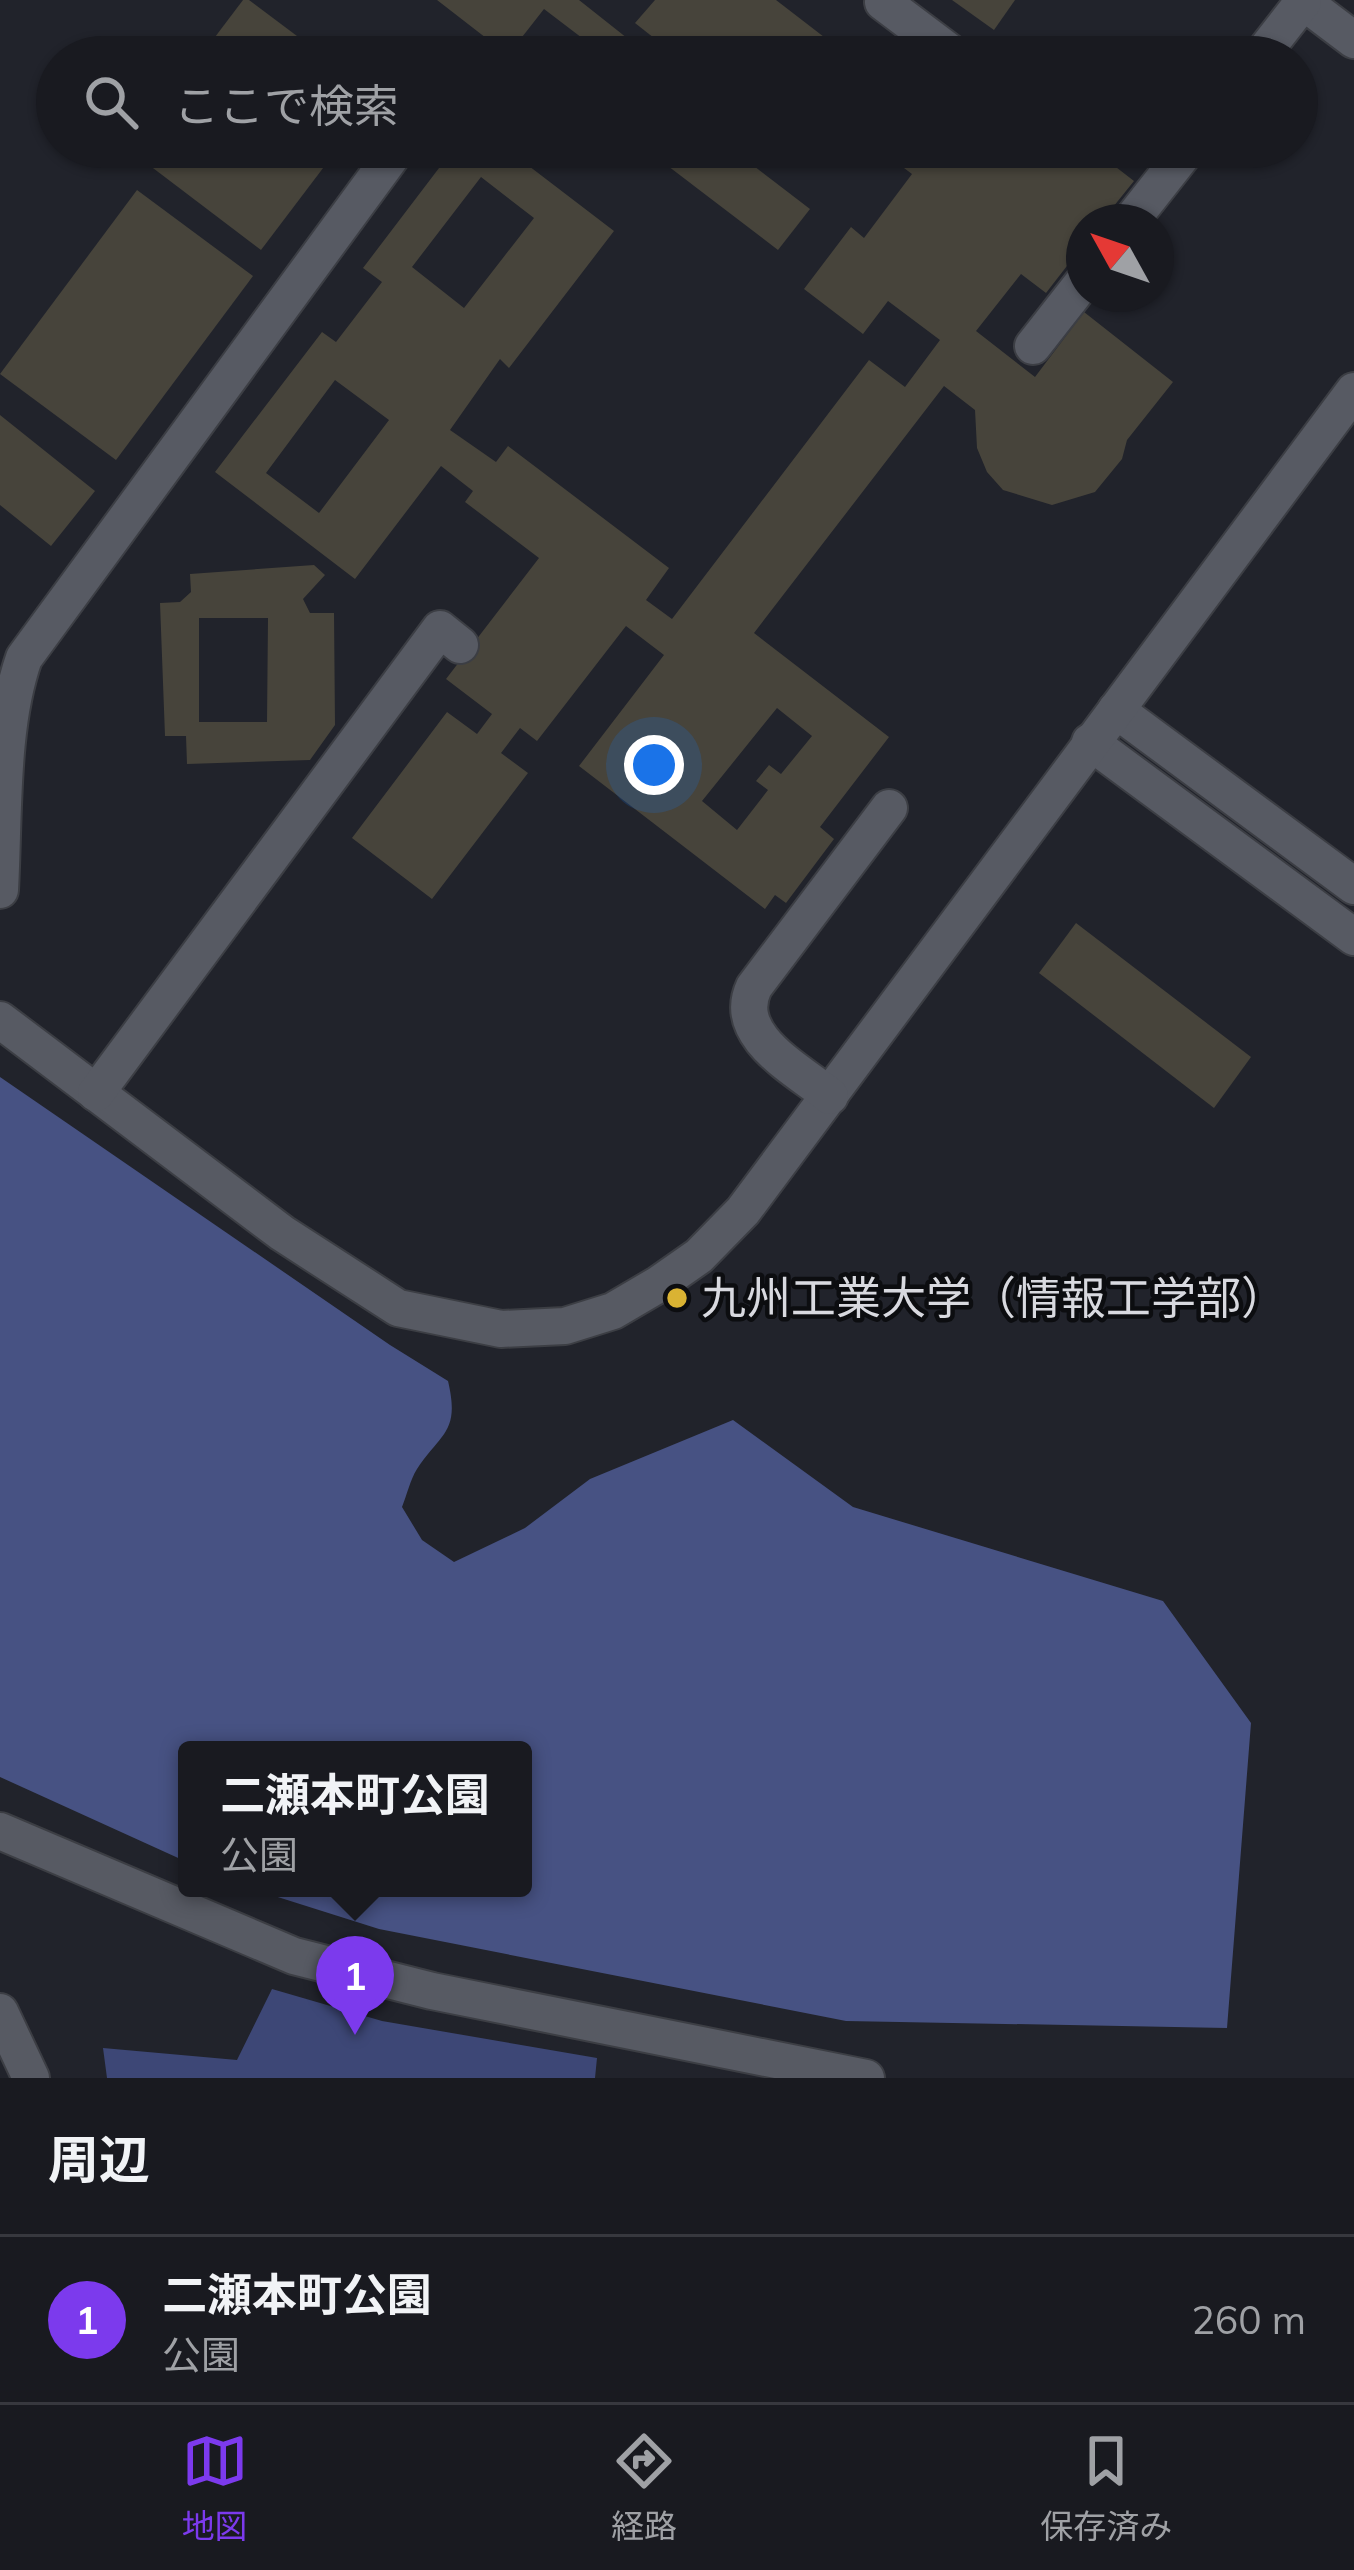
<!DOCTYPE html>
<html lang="ja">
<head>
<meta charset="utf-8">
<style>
  :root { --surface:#191a20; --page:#222329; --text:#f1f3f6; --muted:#9fa1a5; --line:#37383e; --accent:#7c3aed }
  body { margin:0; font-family:Mulish,"Noto Sans JP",sans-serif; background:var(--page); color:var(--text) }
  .compass { position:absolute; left:1066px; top:204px; width:108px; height:108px; border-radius:50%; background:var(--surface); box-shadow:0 3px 9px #0004; rotate:310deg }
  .you { position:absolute; left:654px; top:765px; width:42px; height:42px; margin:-30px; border:9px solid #fff; border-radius:50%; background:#1a73e8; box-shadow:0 0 0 18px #1a73e833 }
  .badge { display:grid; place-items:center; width:78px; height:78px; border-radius:50%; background:var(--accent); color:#fff; font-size:39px; font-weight:700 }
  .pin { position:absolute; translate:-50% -99px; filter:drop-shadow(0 3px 6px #0008) }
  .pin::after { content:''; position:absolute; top:63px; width:42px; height:36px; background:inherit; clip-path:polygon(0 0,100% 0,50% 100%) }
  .popup { position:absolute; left:178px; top:1741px; width:354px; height:156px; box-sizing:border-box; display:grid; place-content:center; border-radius:12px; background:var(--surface); filter:drop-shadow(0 3px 9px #0005); font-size:39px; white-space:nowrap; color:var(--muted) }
  .popup b { font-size:45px; color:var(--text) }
  .popup::after { content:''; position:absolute; left:50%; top:100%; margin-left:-24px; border:24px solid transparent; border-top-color:var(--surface) }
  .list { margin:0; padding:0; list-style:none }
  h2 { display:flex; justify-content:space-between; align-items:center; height:156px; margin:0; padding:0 48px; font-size:51px }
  h2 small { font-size:39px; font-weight:400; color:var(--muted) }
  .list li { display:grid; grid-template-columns:78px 1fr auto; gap:36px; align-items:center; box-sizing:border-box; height:168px; padding:0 48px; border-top:3px solid var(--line) }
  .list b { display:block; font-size:45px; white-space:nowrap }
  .list p { margin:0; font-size:39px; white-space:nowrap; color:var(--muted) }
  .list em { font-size:39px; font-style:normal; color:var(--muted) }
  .icon { flex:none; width:66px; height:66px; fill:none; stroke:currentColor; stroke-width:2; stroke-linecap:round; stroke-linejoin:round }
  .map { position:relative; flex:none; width:1354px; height:2078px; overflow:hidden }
  .search { position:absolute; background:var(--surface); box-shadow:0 3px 9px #0004; left:36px; right:36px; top:36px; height:132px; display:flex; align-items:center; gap:30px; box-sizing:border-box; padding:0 42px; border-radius:66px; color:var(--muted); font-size:45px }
  .sheet { height:324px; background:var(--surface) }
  nav { display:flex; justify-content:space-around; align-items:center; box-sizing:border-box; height:168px; border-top:3px solid var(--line); background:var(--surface); font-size:33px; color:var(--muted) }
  nav a { display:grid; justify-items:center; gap:6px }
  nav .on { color:var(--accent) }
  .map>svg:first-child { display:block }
  .green { fill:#3d4776 }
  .forest { fill:#475283 }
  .building { fill:#47443b; fill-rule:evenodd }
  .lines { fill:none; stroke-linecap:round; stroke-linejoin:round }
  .minor-casing { stroke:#3c3e44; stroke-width:40 }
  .minor { stroke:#575a63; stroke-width:36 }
  .poi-dot { fill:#dab333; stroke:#0c0d10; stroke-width:4.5 }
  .labels { text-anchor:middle; stroke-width:9; stroke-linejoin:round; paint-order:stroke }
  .poi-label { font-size:45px; fill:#d8d9df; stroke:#0c0d10; text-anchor:start }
</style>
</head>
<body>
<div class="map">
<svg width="1354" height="2078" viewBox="0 0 1354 2078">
  <rect width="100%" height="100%" fill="#21232b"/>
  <!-- green -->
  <path class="green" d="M272 1989 382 2021 597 2058 595 2078H107L103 2048 237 2060Z"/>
  <!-- forest -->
  <path class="forest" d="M0 1077 390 1345 448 1381C460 1432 442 1432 417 1469 410 1480 407 1495 402 1507L422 1540 454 1562 525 1528 590 1479 733 1420 853 1507 1163 1601 1251 1723 1227 2028 846 2021 379 1929 249 1888H523V1750H187V1862L0 1777Z"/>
  <!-- building -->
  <g class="building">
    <path d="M243 0H249L325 57H234L212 41Z"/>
    <path d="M437 0H579L651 57H607L544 9 508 55Z"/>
    <path d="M655 0H776L850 57H678L635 23Z"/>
    <path d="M952 0H1015L994 30Z"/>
    <path d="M162 147H339L261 250 149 165Z"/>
    <path d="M455 147H504L614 231 509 368 500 359 450 430 496 462 508 446 669 568 646 600 672 619 869 360 905 387 940 340 888 301 863 334 804 289 851 227 864 238 912 174 900 165 913 147H1090L1134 181 1101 222H1084V244L1046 293 1021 274 976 331 1035 377 1084 312 1173 382 1127 440 1122 459 1095 492 1052 505 1003 490 987 472 977 448 975 410 944 386 754 633 889 737 820 827 834 839 786 903 775 895 765 909 579 766 664 655 626 626 537 741 520 728 501 753 528 773 432 899 352 838 447 712 477 734 492 714 446 679 539 558 465 502 473 491 441 466 355 579 215 472 322 332 336 342 382 282 363 268ZM481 177 534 218 464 308 412 267ZM335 380 389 420 319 513 266 473ZM777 708 812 736 781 774 769 765 756 781 768 790 737 830 702 801Z"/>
    <path d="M643 147H729L810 209 778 250Z"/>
    <path d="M137 190 253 276 116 460 0 374Z"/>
    <path d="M0 415 95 491 51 546 0 505Z"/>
    <path d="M314 565 325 575 303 599 310 613H334L335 725 310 760 187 764 186 736H165L160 603 180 602 191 592 190 574ZM199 618H268L267 722H199Z"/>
    <path d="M1076 923 1251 1057 1214 1108 1039 973Z"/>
  </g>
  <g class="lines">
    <defs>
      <g id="minor">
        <path d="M1301 0 1354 40"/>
        <path d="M883 2 956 57"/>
        <path d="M1260 57 1303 2"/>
        <path d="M1130 222 1189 147"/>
        <path d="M1033 346 1084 281"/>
        <path d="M1116 710 1354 886"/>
        <path d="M1090 742 1354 937"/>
        <path d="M0 890C4 817 0 726 24 658L391 157"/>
        <path d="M0 1020 282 1233 398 1308 501 1329 565 1326 613 1311 659 1284 699 1256 743 1211 1354 391"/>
        <path d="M96 1093 440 629 460 645"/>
        <path d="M830 1096C797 1069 731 1036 754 987L889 808"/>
        <path d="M0 1831 294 1956 432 1991 866 2078"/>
        <path d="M0 2012 31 2078"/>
      </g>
    </defs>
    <!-- minor casing -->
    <use href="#minor" class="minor-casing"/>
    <!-- minor -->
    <use href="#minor" class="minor"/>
  </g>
  <!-- markers -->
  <circle class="poi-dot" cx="677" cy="1298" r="12"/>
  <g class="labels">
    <!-- poi labels -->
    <g class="poi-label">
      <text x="701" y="1314">九州工業大学（情報工学部）</text>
    </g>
  </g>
</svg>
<svg class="compass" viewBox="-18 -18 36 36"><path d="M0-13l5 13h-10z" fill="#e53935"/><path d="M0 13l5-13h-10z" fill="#9fa1a5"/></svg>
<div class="you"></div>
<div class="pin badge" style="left:355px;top:2035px">1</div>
<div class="popup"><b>二瀬本町公園</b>公園</div>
<div class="search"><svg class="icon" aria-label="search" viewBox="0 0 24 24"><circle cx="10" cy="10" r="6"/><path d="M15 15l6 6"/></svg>ここで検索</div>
</div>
<section class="sheet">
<h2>周辺<small></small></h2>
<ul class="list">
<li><span class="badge">1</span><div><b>二瀬本町公園</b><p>公園</p></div><em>260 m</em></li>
</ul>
</section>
<nav>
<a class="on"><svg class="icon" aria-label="map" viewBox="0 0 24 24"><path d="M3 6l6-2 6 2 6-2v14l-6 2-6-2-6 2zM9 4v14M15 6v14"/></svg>地図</a>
<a><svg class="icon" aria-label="directions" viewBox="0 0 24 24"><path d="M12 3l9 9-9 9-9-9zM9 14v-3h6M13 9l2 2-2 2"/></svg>経路</a>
<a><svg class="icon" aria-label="saved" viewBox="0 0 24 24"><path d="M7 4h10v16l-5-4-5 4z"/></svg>保存済み</a>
</nav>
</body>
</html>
